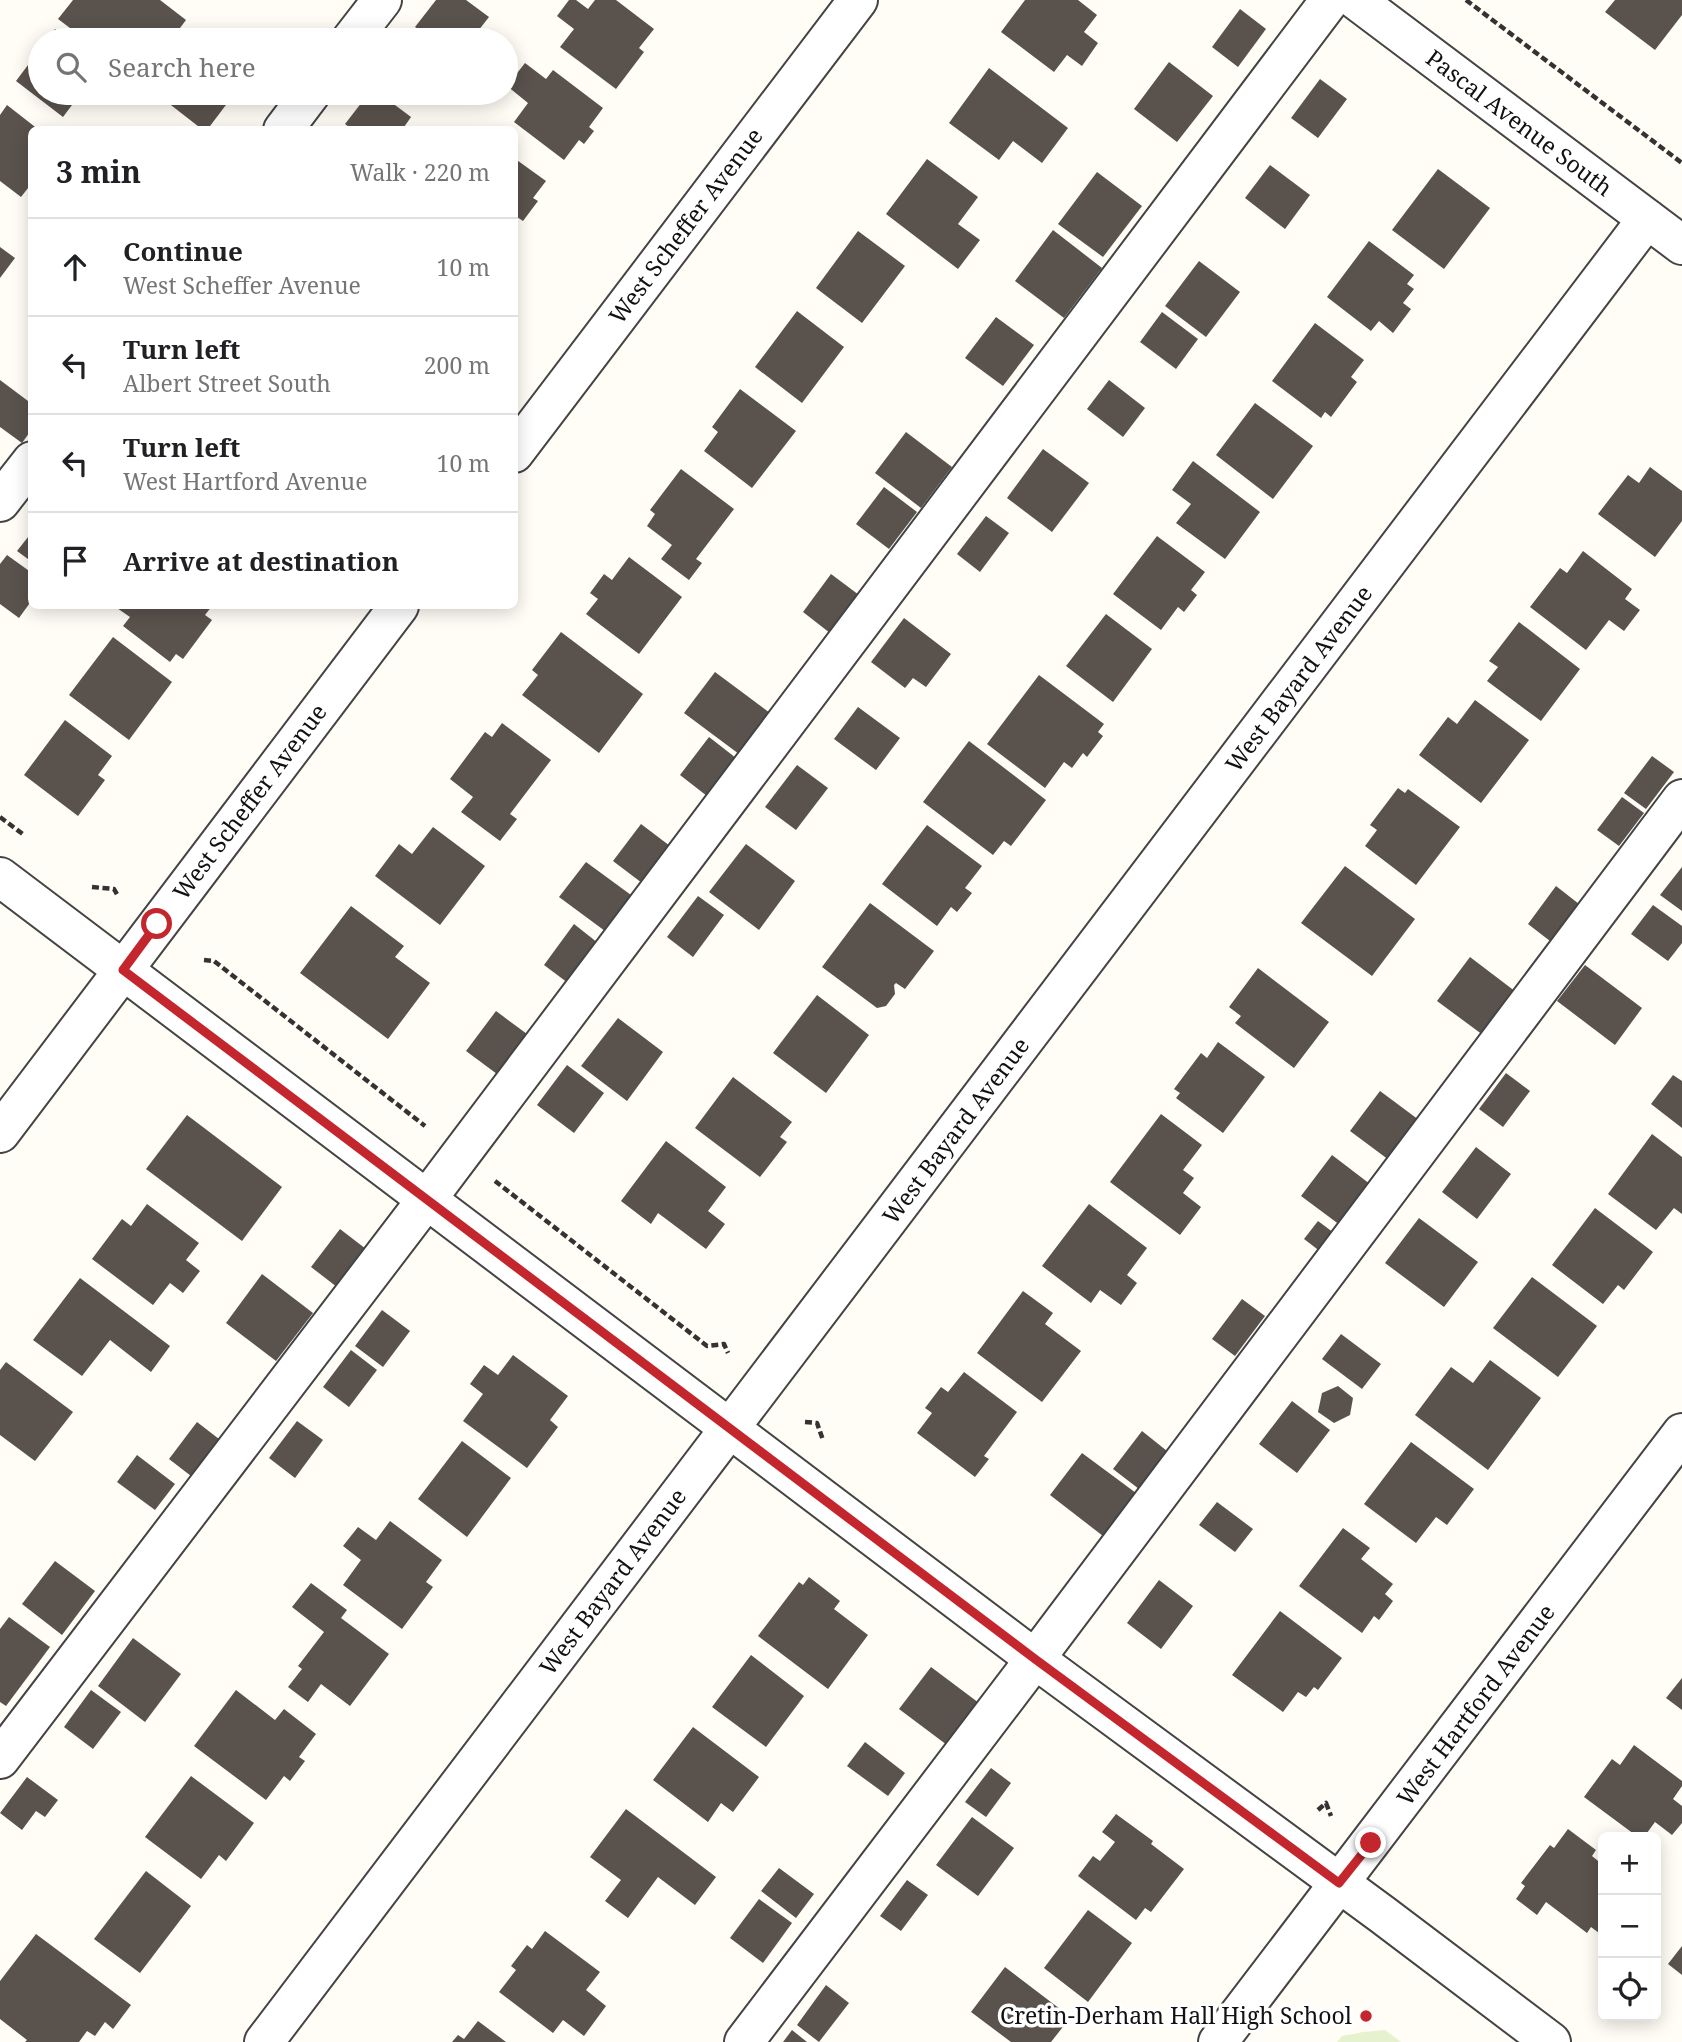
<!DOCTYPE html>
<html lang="en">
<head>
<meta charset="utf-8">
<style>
  :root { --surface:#fff; --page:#f2f2f2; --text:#202124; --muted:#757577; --line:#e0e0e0 }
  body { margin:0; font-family:"Noto Serif",serif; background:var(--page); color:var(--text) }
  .controls { position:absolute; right:21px; bottom:21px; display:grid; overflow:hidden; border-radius:10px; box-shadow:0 4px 18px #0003 }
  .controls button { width:63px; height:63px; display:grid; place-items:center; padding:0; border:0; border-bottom:2px solid var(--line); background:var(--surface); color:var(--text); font:35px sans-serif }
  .stop { position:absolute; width:21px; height:21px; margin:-16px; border:5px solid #c4262e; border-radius:50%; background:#fff }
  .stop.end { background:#c4262e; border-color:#fff; box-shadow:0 2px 7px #0008 }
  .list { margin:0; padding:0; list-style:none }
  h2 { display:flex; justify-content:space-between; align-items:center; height:91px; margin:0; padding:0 28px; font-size:30px }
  h2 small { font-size:23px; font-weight:400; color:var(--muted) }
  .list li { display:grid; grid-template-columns:46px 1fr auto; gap:21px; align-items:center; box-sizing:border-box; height:98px; padding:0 28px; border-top:2px solid var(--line) }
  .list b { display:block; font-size:26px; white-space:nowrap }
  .list p { margin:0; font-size:23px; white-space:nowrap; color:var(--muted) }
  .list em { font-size:23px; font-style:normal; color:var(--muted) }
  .icon { flex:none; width:38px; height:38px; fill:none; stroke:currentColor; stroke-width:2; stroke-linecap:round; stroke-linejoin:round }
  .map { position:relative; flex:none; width:1682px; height:2042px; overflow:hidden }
  .search { position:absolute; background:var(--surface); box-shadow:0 4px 18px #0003; left:28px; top:28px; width:490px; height:77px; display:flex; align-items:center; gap:18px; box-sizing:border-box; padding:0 24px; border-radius:38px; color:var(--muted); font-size:26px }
  .panel { position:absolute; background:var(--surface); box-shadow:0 4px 18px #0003; left:28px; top:126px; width:490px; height:483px; border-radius:10px }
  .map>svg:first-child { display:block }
  .pitch { fill:#e6f2cf }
  .building { fill:#5a524d }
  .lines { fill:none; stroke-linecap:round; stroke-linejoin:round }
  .minor-casing { stroke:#444; stroke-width:42 }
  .path { stroke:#333; stroke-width:4.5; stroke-dasharray:7 3.5; stroke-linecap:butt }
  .minor { stroke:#fff; stroke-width:38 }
  .route { stroke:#c4262e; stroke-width:9 }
  .poi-dot { fill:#c4262e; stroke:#fff; stroke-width:2.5 }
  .labels { text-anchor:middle; stroke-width:7; stroke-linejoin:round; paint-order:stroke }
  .street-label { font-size:23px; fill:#111; stroke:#fff }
  .poi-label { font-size:23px; fill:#111; stroke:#fff; text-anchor:end }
</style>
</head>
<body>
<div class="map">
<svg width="1682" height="2042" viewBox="0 0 1682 2042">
  <rect width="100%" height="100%" fill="#fffdf5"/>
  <!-- pitch -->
  <path class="pitch" d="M1385 2030 1401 2042H1337L1342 2036 1363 2032Z"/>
  <!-- building -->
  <g class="building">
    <path d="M73 0H160L186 20 171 40H145L136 33 131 40H86L58 19Z"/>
    <path d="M436 0H466L489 17 471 40H433L415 27Z"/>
    <path d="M569 0H576L588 9 595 0H616L654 29 639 48 644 52 616 89 560 47 574 29 557 16Z"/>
    <path d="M1025 0H1078L1097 15 1084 32 1098 43 1082 66 1067 55 1054 72 1001 32Z"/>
    <path d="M1615 0H1682V15L1655 50 1605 12Z"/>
    <path d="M1240 9 1266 29 1238 67 1212 47Z"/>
    <path d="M55 29 70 40H47Z"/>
    <path d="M40 49V93H81L63 117 16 81Z"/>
    <path d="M1169 62 1213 96 1177 142 1134 109Z"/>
    <path d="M525 63 546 79 553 70 603 108 589 127 594 131 584 144 579 140 564 160 514 122 528 103 507 86Z"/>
    <path d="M989 68 1068 128 1042 163 1013 141 999 160 949 123Z"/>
    <path d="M1320 79 1347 99 1318 138 1291 118Z"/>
    <path d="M174 93H235L207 130H203L167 102Z"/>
    <path d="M369 93H379L411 117 402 130H353L345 124Z"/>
    <path d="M7 105 39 130H32V183L21 197 0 181V115Z"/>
    <path d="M514 158 546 181 533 198 538 201 523 221 514 215Z"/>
    <path d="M927 159 978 197 958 224 980 240 958 269 886 214Z"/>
    <path d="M1270 165 1310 195 1285 229 1245 198Z"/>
    <path d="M1438 169 1490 208 1444 269 1392 230Z"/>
    <path d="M1097 172 1142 206 1103 257 1058 224Z"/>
    <path d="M1053 230 1102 268 1064 318 1015 281Z"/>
    <path d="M858 231 905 266 862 323 816 288Z"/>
    <path d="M1369 241 1414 275 1407 284 1414 289 1403 303 1411 309 1393 333 1379 321 1371 331 1327 297Z"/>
    <path d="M0 247 15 258 0 278Z"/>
    <path d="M1199 261 1240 292 1206 337 1165 306Z"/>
    <path d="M797 311 844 347 802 403 755 367Z"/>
    <path d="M1162 312 1198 339 1176 369 1140 342Z"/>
    <path d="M996 317 1034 345 1003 386 965 358Z"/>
    <path d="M1315 323 1364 360 1351 377 1357 382 1331 417 1325 412 1321 418 1272 381Z"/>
    <path d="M0 380 32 404V429L22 443 0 427Z"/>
    <path d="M1109 380 1145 408 1123 437 1087 409Z"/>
    <path d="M740 389 796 431 752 488 704 451 718 432 712 427Z"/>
    <path d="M1255 403 1313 446 1273 499 1216 455Z"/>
    <path d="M906 432 952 467 921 508 875 473Z"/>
    <path d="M1043 449 1089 483 1052 532 1007 498Z"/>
    <path d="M1193 461 1260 512 1225 559 1176 523 1191 504 1172 490Z"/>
    <path d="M1650 467 1682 491V521L1655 557 1598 514 1628 475 1639 483Z"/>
    <path d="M681 469 734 509 696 559 702 563 689 580 661 559 672 545 647 526 655 514 650 510Z"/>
    <path d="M884 487 917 512 889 549 856 524Z"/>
    <path d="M986 516 1009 533 980 572 957 554Z"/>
    <path d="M32 532V562L17 551Z"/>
    <path d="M1157 536 1205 572 1191 590 1197 595 1184 612 1178 607 1161 630 1113 594Z"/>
    <path d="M1583 551 1632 589 1625 599 1640 610 1624 631 1609 620 1586 650 1530 607 1560 568 1567 573Z"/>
    <path d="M7 555 32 573V600L19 618 0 604V564Z"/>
    <path d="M629 557 682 597 639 654 586 614 598 599 590 593 604 574 612 580Z"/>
    <path d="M831 574 859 595 830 633 803 612Z"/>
    <path d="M114 606H212L205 615 212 620 183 659 176 654 170 662 123 626 130 617Z"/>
    <path d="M1106 614 1152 649 1113 702 1066 666Z"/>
    <path d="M904 618 951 654 926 687 913 678 905 688 871 662Z"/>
    <path d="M1519 622 1580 669 1541 721 1487 681 1498 667 1489 661Z"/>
    <path d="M561 632 643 694 599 753 522 695 538 675 532 670Z"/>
    <path d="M113 637 172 682 129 740 69 695Z"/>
    <path d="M715 672 770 713 739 754 684 713Z"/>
    <path d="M1039 675 1104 724 1098 732 1103 736 1087 757 1083 753 1072 768 1064 762 1045 788 987 744Z"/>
    <path d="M1475 700 1529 740 1481 803 1419 755 1448 717 1457 724Z"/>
    <path d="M858 707 900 738 876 770 834 739Z"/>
    <path d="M65 720 112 756 98 775 105 780 78 816 24 775Z"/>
    <path d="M502 723 551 760 510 814 517 819 500 841 461 812 473 797 450 779 485 732 492 737Z"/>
    <path d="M709 737 736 758 707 796 680 775Z"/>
    <path d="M969 741 1046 800 1011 846 1004 841 993 855 923 802Z"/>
    <path d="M1652 756 1674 772 1646 809 1624 793Z"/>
    <path d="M797 765 828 788 796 830 765 807Z"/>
    <path d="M1398 788 1405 793 1408 789 1460 827 1416 885 1365 846 1377 830 1370 825Z"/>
    <path d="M1622 797 1644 813 1619 846 1597 830Z"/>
    <path d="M641 824 670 846 642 883 613 861Z"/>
    <path d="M927 825 982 866 965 888 972 893 957 912 951 907 937 926 882 884Z"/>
    <path d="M433 827 485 866 440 925 375 876 399 844 412 854Z"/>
    <path d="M746 844 795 881 759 930 709 892Z"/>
    <path d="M586 862 631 895 605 931 559 897Z"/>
    <path d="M1345 866 1415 919 1372 976 1301 923Z"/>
    <path d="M1682 867V911L1660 895Z"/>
    <path d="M1556 886 1579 904 1550 941 1528 924Z"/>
    <path d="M698 896 724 915 693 957 667 937Z"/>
    <path d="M870 903 934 951 905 989 896 983 894 985 895 994 886 1006 877 1008 822 967Z"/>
    <path d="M1653 905 1682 926V943L1668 961 1631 934Z"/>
    <path d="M351 906 404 946 395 957 430 983 388 1039 300 973Z"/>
    <path d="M574 924 598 943 568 983 544 965Z"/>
    <path d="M1470 957 1516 992 1483 1035 1437 1001Z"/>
    <path d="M1585 965 1642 1008 1615 1045 1557 1001Z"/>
    <path d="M1258 968 1329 1022 1294 1068 1235 1023 1241 1016 1229 1007Z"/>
    <path d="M817 995 869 1035 826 1093 773 1053Z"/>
    <path d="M496 1011 527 1034 497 1074 466 1051Z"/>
    <path d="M618 1018 663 1052 627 1101 581 1066Z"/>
    <path d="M1218 1042 1265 1077 1223 1133 1176 1098 1180 1093 1174 1089 1201 1053 1207 1058Z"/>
    <path d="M567 1065 604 1093 574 1133 537 1105Z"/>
    <path d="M1506 1073 1530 1091 1503 1127 1479 1109Z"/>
    <path d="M1673 1075 1682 1081V1128L1651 1104Z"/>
    <path d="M733 1077 792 1122 780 1137 787 1142 760 1177 695 1128Z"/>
    <path d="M1380 1091 1419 1120 1389 1160 1350 1131Z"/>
    <path d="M1161 1114 1202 1145 1183 1170 1194 1178 1183 1193 1201 1207 1180 1235 1110 1182Z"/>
    <path d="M187 1115 282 1187 242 1241 146 1169Z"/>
    <path d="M1652 1134 1682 1157V1214L1674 1208 1656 1230 1608 1194Z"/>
    <path d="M666 1141 726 1187 708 1211 725 1224 706 1249 658 1213 651 1224 621 1201Z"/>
    <path d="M1476 1147 1511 1174 1477 1219 1442 1192Z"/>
    <path d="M1332 1155 1370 1184 1340 1225 1301 1196Z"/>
    <path d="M147 1204 199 1243 186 1260 200 1271 183 1293 170 1283 153 1305 92 1259 122 1219 131 1226Z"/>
    <path d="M1089 1204 1147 1248 1127 1275 1137 1283 1121 1305 1100 1290 1091 1303 1042 1266Z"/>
    <path d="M1595 1208 1653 1252 1624 1290 1618 1285 1603 1304 1552 1265Z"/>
    <path d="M1419 1218 1478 1262 1444 1307 1385 1263Z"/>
    <path d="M1318 1221 1334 1233 1321 1252 1304 1239Z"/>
    <path d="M340 1229 366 1249 337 1287 311 1267Z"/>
    <path d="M262 1274 313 1313 276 1361 226 1323Z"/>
    <path d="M1532 1277 1597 1326 1558 1377 1493 1328Z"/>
    <path d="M80 1278 170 1346 151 1372 110 1340 82 1376 33 1340Z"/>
    <path d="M1023 1291 1053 1313 1045 1324 1081 1351 1042 1402 977 1353Z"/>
    <path d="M1242 1299 1265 1316 1235 1356 1212 1339Z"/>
    <path d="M382 1310 410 1331 383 1367 355 1346Z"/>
    <path d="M1341 1334 1381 1364 1362 1389 1322 1359Z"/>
    <path d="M351 1350 377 1370 349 1407 323 1387Z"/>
    <path d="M513 1355 568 1396 550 1420 558 1427 527 1468 463 1421 483 1394 470 1384 484 1365 498 1375Z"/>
    <path d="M1490 1360 1541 1398 1488 1470 1415 1415 1451 1367 1473 1383Z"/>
    <path d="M6 1362 73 1412 35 1461 0 1435V1370Z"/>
    <path d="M964 1372 1017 1412 984 1456 989 1459 975 1477 917 1433 932 1413 925 1408 941 1387 948 1392Z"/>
    <path d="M1338 1386 1353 1398 1350 1415 1334 1423 1318 1412 1322 1393Z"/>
    <path d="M1292 1401 1330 1430 1297 1473 1259 1444Z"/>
    <path d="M297 1421 323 1440 295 1478 269 1458Z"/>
    <path d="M197 1422 219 1439 191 1476 169 1459Z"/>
    <path d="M1142 1431 1167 1451 1139 1489 1113 1469Z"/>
    <path d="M462 1441 511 1478 467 1537 418 1499Z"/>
    <path d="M1411 1442 1474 1489 1447 1525 1436 1517 1416 1543 1364 1504Z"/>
    <path d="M1082 1453 1136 1493 1103 1536 1050 1495Z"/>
    <path d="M137 1455 175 1484 155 1510 117 1482Z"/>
    <path d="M1217 1502 1253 1529 1235 1552 1199 1525Z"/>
    <path d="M390 1521 442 1560 426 1582 433 1587 402 1629 343 1585 361 1560 343 1546 358 1527 376 1540Z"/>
    <path d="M1343 1528 1370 1548 1361 1559 1393 1584 1385 1594 1393 1601 1379 1620 1374 1616 1362 1633 1299 1586Z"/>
    <path d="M55 1561 95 1591 62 1635 22 1604Z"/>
    <path d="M809 1577 840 1601 834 1609 868 1635 828 1689 758 1636 799 1582 803 1585Z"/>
    <path d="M1159 1580 1193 1606 1161 1649 1127 1623Z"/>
    <path d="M311 1583 347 1610 341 1618 389 1654 350 1706 321 1684 308 1702 288 1687 302 1669 298 1666 324 1632 292 1607Z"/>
    <path d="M1280 1611 1342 1658 1318 1690 1314 1687 1306 1697 1298 1692 1283 1712 1232 1675Z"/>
    <path d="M9 1617 50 1647 6 1706 0 1702V1629Z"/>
    <path d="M133 1638 181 1674 145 1722 98 1686Z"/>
    <path d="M751 1655 804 1696 766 1747 712 1707Z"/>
    <path d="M931 1667 979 1703 947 1745 899 1709Z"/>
    <path d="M1682 1678V1710L1666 1698Z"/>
    <path d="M91 1690 121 1712 93 1749 64 1727Z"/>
    <path d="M236 1690 275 1720 284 1709 316 1734 299 1757 305 1761 290 1781 284 1776 266 1800 194 1746Z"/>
    <path d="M693 1727 759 1777 733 1812 721 1803 708 1822 653 1780Z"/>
    <path d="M865 1742 905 1773 888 1796 847 1766Z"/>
    <path d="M1634 1745 1682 1781V1786L1673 1799 1682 1806V1823L1672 1835 1655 1822 1644 1837H1638L1584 1797 1612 1759 1620 1765Z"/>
    <path d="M991 1768 1011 1783 986 1817 965 1802Z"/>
    <path d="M191 1776 254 1823 226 1861 219 1855 201 1879 145 1837Z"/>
    <path d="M27 1777 58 1800 45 1817 36 1811 22 1830 0 1813Z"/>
    <path d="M626 1809 716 1877 695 1905 658 1877 628 1918 605 1901 621 1880 590 1857Z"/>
    <path d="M1116 1814 1153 1841 1151 1844 1184 1869 1151 1912 1145 1908 1136 1920 1078 1876 1093 1856 1100 1861 1115 1842 1102 1832Z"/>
    <path d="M972 1817 1014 1848 978 1896 936 1865Z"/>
    <path d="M1568 1829 1596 1850 1592 1856 1603 1865V1936L1591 1927 1587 1933 1546 1902 1537 1915 1516 1899 1525 1886 1521 1883 1550 1845 1554 1848Z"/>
    <path d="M779 1868 814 1894 796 1918 761 1891Z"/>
    <path d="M146 1871 191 1906 140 1973 94 1939Z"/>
    <path d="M907 1880 928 1895 901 1931 880 1916Z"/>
    <path d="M759 1899 792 1923 763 1963 730 1938Z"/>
    <path d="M1088 1910 1132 1943 1088 2002 1044 1968Z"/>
    <path d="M545 1931 600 1972 586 1990 606 2006 584 2036 563 2020 553 2033 499 1992 516 1970 511 1966 527 1945 532 1949Z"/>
    <path d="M36 1934 131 2005 113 2029 105 2022 95 2036 87 2031 79 2042H25L27 2040 0 2019V1981Z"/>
    <path d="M1682 1946V1975L1668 1964Z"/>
    <path d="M1005 1967 1064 2012 1060 2018 1066 2023 1051 2042H1011L971 2012Z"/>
    <path d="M826 1985 849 2003 819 2042 797 2025Z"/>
    <path d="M478 2021 506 2042H452L458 2035 464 2039Z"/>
    <path d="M792 2030 807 2042H783Z"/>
  </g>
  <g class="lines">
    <defs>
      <g id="minor">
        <path d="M1356 0 1682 245"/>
        <path d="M351 40 382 0"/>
        <path d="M283 130 311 93"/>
        <path d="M514 453 858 0"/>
        <path d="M0 502 32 461"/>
        <path d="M0 877 1035 1659 1383 1915 1551 2042"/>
        <path d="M0 1133 399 606"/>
        <path d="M0 1759 427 1199 1330 0"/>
        <path d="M264 2042 1647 219"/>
        <path d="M744 2042 1035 1659 1682 799"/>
        <path d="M1218 2042 1682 1433"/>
      </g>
    </defs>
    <!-- minor casing -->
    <use href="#minor" class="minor-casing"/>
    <!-- path -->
    <g class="path">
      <path d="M1466 0 1682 163"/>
      <path d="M0 817 24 835"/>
      <path d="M92 887 114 889 118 896"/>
      <path d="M204 960 214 961 425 1126"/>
      <path d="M495 1181 707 1346 724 1344 728 1353"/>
      <path d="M805 1422 817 1423 823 1440"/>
      <path d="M1318 1810 1326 1803 1331 1816"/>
    </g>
    <!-- minor -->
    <use href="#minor" class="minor"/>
  </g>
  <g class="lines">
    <!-- route -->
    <path class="route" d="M157 924 123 970 1035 1659 1339 1883 1371 1843"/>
  </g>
  <!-- markers -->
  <circle class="poi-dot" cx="1366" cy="2016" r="7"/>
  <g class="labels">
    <!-- street labels -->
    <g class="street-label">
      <text transform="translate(1519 123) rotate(37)" y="8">Pascal Avenue South</text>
      <text transform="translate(686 226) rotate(-53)" y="8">West Scheffer Avenue</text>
      <text transform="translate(1299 679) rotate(-53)" y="8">West Bayard Avenue</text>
      <text transform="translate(250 802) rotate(-53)" y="8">West Scheffer Avenue</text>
      <text transform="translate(956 1131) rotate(-53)" y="8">West Bayard Avenue</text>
      <text transform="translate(613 1582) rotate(-53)" y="8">West Bayard Avenue</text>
      <text transform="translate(1476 1705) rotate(-53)" y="8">West Hartford Avenue</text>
    </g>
    <!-- poi labels -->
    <g class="poi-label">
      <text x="1352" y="2024">Cretin-Derham Hall High School</text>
    </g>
  </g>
</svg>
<div class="controls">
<button>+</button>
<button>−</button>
<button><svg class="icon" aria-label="locate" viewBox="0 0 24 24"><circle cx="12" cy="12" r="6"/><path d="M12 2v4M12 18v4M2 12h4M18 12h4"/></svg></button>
</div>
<div class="stop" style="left:157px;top:924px"></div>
<div class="stop end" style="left:1371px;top:1843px"></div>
<div class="search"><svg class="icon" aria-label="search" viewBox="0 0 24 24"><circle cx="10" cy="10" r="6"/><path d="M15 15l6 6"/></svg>Search here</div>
<section class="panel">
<h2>3 min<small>Walk · 220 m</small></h2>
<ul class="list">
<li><svg class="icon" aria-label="ahead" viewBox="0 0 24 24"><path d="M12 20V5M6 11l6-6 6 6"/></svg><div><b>Continue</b><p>West Scheffer Avenue</p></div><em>10 m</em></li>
<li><svg class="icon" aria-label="left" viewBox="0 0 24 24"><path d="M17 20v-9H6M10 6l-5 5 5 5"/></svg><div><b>Turn left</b><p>Albert Street South</p></div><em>200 m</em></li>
<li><svg class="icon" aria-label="left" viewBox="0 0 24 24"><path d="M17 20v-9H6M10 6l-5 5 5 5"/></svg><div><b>Turn left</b><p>West Hartford Avenue</p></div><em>10 m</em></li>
<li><svg class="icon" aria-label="arrive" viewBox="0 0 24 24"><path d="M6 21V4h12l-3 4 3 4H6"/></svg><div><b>Arrive at destination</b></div></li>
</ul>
</section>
</div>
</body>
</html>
